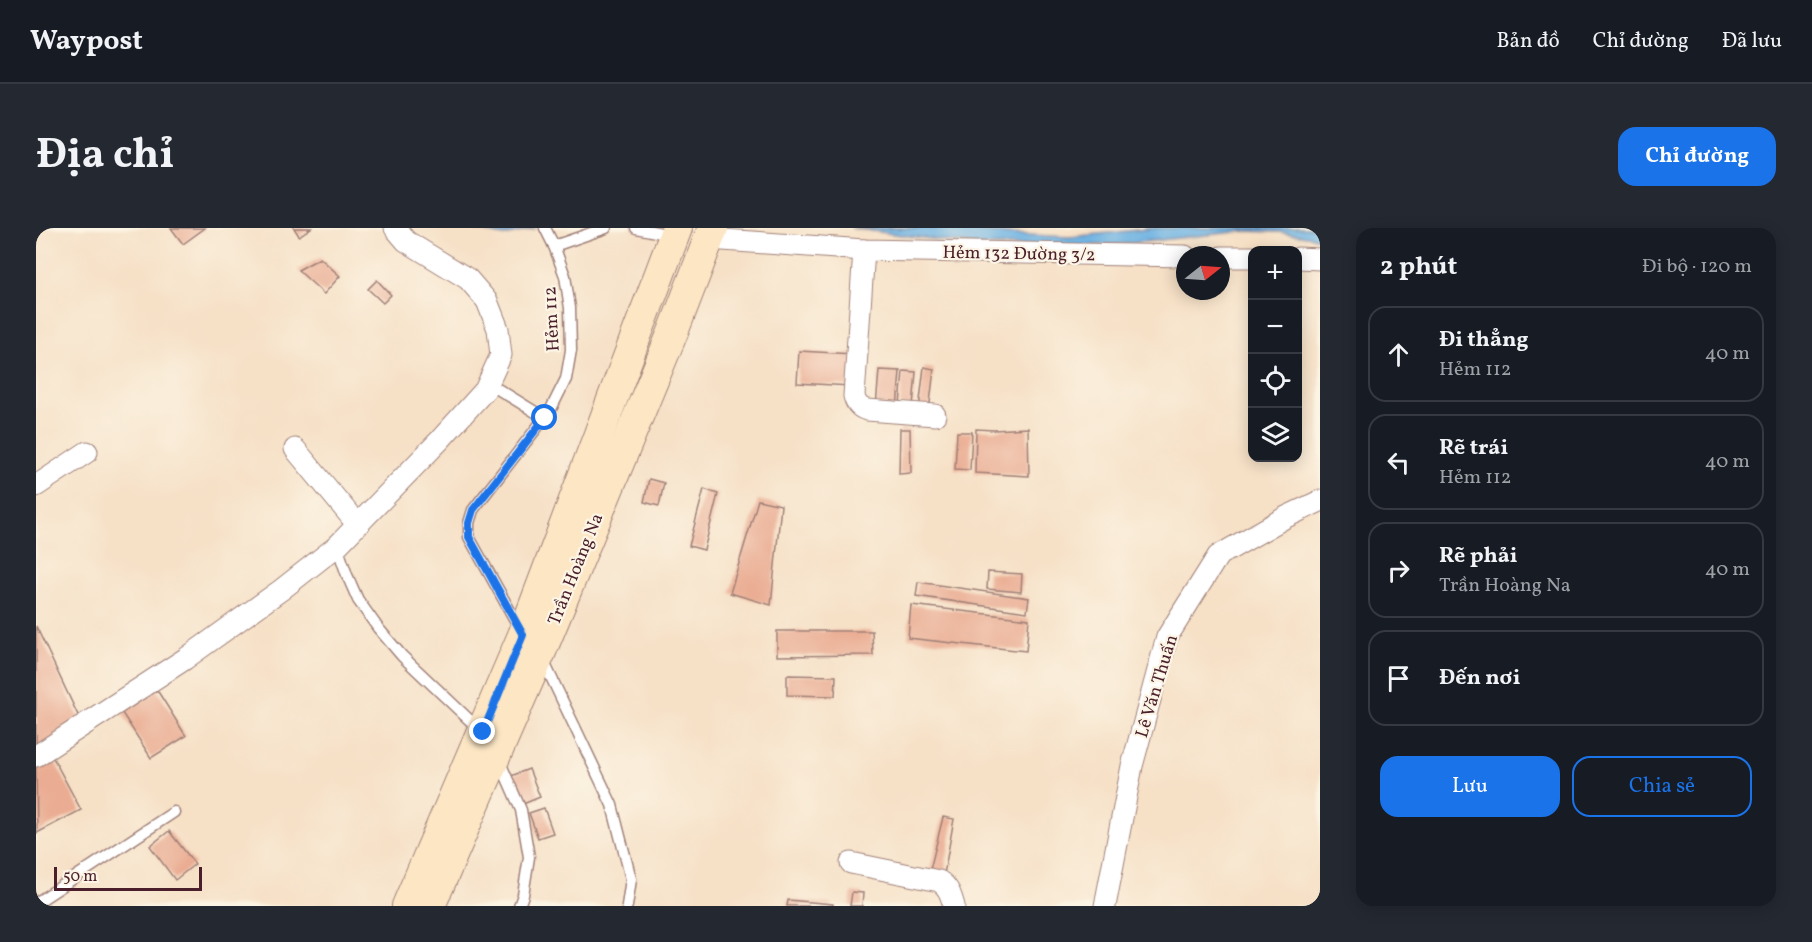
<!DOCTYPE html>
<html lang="vi">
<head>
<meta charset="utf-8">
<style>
  :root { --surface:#171b24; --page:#242831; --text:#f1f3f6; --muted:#9ea1a6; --line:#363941; --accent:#1a73e8 }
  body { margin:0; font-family:Vollkorn,serif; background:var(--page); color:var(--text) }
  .controls { position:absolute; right:18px; top:18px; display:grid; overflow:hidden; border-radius:12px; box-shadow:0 3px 15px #0003 }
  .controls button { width:54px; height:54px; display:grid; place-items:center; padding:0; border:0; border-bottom:2px solid var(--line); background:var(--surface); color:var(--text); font:30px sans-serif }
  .compass { position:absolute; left:1140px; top:18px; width:54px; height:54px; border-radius:50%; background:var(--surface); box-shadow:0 3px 15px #0003; rotate:73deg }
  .scale { position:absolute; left:18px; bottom:15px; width:148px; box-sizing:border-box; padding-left:6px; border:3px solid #4a1f2b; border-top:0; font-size:16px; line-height:21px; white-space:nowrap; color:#4a1f2b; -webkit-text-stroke:4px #fcf5e5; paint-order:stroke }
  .stop { position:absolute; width:18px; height:18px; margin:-14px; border:4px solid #1a73e8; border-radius:50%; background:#fff }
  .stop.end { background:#1a73e8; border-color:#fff; box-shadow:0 2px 6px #0008 }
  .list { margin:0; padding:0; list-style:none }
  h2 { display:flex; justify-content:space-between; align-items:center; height:78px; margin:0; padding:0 24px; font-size:26px }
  h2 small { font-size:20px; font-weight:400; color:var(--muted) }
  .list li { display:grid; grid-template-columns:39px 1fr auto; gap:18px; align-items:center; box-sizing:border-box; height:96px; margin:0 12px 12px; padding:0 12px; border:2px solid var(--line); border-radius:18px }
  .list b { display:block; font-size:22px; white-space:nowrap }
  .list p { margin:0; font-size:20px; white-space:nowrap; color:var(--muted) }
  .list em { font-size:20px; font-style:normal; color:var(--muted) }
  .actions { display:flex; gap:12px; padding:18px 24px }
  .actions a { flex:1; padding:14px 0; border:2px solid var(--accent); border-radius:18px; text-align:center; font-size:21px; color:var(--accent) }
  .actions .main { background:var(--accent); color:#fff }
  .icon { flex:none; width:33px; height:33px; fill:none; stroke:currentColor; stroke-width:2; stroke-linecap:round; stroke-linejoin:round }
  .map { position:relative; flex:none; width:1284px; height:678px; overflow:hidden; border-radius:18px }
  header { display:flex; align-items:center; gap:36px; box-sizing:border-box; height:84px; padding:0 30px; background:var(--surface); border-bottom:2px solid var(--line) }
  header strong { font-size:28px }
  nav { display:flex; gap:33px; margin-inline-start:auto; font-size:21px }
  .intro { display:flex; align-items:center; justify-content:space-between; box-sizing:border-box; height:144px; padding:0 36px }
  h1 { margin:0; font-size:42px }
  .button { padding:15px 27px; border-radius:18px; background:var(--accent); color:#fff; font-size:21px; font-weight:700 }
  main { display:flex; gap:36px; padding:0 36px }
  aside { flex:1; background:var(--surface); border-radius:18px; box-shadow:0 3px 15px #0003 }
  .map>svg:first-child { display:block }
  .water { fill:#6bb1e2; stroke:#5a6886; stroke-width:1.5 }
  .building { fill:#eaac92 }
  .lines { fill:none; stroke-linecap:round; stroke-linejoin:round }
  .service-casing { stroke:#a08078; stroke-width:13 }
  .minor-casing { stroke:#a08078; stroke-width:23 }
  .secondary-casing { stroke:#a08078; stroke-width:32 }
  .service { stroke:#fff; stroke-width:10 }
  .minor { stroke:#fff; stroke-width:21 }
  .secondary { stroke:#fce6c4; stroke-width:30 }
  .route { stroke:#1a73e8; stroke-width:8 }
  .labels { text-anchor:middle; stroke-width:4.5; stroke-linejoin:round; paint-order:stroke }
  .street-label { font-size:18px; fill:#4a1f2b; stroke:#fcf5e5 }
</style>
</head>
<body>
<header>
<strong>Waypost</strong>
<nav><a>Bản đồ</a><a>Chỉ đường</a><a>Đã lưu</a></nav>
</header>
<div class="intro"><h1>Địa chỉ</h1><a class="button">Chỉ đường</a></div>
<main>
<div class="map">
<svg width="1284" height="678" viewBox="0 0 1284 678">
  <rect width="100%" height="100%" fill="#fcf5e5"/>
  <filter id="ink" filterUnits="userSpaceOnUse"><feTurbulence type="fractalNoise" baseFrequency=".0167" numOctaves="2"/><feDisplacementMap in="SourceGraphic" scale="12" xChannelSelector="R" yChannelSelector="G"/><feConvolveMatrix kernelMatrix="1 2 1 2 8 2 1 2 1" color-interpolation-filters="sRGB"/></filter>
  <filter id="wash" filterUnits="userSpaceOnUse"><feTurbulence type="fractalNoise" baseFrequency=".008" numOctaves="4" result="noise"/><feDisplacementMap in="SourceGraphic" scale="24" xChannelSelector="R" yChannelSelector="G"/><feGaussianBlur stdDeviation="1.35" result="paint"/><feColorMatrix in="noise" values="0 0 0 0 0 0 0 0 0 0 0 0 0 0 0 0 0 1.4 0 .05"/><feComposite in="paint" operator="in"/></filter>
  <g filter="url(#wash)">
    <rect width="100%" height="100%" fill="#f6e0c6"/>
    <!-- water -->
    <g class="water">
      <path d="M430 0H501L468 8Z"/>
      <path d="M815 0H905L973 6 1034 9 1120 0H1284V10L1243 4 1208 3 1087 16 1042 18H945Z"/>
    </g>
    <g id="blocks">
      <!-- building -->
      <g class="building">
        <path d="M135 0H169L147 16Z"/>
        <path d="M258 0H275L263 8Z"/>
        <path d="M284 30 304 48 288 66 262 42Z"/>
        <path d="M341 52 355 67 347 75 332 61Z"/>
        <path d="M763 123 817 126 815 158 761 155Z"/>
        <path d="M888 139 898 141 893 183 883 181Z"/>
        <path d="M843 142 864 143 861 181 840 179Z"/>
        <path d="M867 143 880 144 877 178 864 177Z"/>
        <path d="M992 200 993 248 939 245 940 201 958 202Z"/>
        <path d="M864 201H874L875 245 863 246Z"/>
        <path d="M921 204H936L934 242 919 241Z"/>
        <path d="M613 251 628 255 623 278 608 274Z"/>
        <path d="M668 261 682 266 668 322 653 318Z"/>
        <path d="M722 272 745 277 735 377 694 365Z"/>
        <path d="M952 344 986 346 985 364 951 361Z"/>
        <path d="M882 354 993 370 991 384 880 368Z"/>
        <path d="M875 377 993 391 990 423 872 410Z"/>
        <path d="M0 398 47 498 0 520Z"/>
        <path d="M741 403H836L837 427 741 428Z"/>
        <path d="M751 447 800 448 799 468 751 467Z"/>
        <path d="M121 462 150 508 115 530 86 485Z"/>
        <path d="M15 526 45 582 1 605 0 534Z"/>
        <path d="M493 541 504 569 487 576 475 548Z"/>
        <path d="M508 580 517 605 502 610 493 585Z"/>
        <path d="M907 589 918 591 907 652 892 650Z"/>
        <path d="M133 603 159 636 139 652 114 618Z"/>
        <path d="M816 664 827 665 826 678H814Z"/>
        <path d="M752 672 797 676V678H751Z"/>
      </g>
    </g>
  </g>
  <g filter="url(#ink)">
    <use href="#blocks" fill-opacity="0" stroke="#a08078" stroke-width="1.5"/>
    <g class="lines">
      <defs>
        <g id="service">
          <path d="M600 0 635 7"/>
          <path d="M518 18 570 0"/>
          <path d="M452 155 509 190"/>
          <path d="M301 318 311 347 322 372 342 400 366 428 444 502"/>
          <path d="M484 401 433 309V295L437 282 514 183 530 151 535 122 534 80 529 48 518 18 509 0"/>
          <path d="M507 432 576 577 595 651 591 678"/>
          <path d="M463 532 485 582 493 629 487 667 483 678"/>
          <path d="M0 675 138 584"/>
        </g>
        <g id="minor">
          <path d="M673 11 828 22 1149 28"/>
          <path d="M828 22 818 168C820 176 823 180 831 182L899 187"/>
          <path d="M1185 29H1216"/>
          <path d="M1262 30 1284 31"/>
          <path d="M259 221 321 296"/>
          <path d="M0 258 51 224"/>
          <path d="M0 528 149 431 245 362 301 318 403 213 449 162 465 127 462 101 451 73 432 51 370 13 359 0"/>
          <path d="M815 635 903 653C913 659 915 668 918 678"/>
          <path d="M1069 678 1096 538 1131 409 1182 328 1250 289 1284 273"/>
        </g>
        <g id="secondary">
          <path d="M371 678 487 407 641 0"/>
          <path d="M394 678 504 426 637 104 677 0"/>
        </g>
      </defs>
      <!-- service casing -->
      <use href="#service" class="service-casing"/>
      <!-- minor casing -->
      <use href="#minor" class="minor-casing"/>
      <!-- secondary casing -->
      <use href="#secondary" class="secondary-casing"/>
      <!-- service -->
      <use href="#service" class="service"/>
      <!-- minor -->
      <use href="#minor" class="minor"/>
      <!-- secondary -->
      <use href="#secondary" class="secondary"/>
    </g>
  </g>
  <g class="lines" filter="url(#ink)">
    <!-- route -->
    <path class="route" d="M447 504 487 407 433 309V295L437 282 509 190"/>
  </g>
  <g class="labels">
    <!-- street labels -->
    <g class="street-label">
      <text transform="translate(983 25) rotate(1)" y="6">Hẻm 132 Đường 3/2</text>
      <text transform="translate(515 91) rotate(-93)" y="6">Hẻm 112</text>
      <text transform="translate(539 341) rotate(-68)" y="6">Trần Hoàng Na</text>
      <text transform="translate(1120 458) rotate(-73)" y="6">Lê Văn Thuấn</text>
    </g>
  </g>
</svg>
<div class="controls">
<button>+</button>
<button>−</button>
<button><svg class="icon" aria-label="locate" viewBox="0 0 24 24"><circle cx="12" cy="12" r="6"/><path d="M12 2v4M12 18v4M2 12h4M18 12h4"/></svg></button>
<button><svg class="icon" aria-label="layers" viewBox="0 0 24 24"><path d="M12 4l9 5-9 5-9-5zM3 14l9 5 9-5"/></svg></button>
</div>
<svg class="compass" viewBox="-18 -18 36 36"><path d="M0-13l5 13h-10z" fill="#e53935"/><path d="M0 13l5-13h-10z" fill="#9ea1a6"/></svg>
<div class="scale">50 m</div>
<div class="stop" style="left:509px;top:190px"></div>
<div class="stop end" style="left:447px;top:504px"></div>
</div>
<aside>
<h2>2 phút<small>Đi bộ · 120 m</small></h2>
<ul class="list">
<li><svg class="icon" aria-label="ahead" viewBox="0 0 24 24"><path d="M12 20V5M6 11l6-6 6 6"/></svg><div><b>Đi thẳng</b><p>Hẻm 112</p></div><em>40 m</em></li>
<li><svg class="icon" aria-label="left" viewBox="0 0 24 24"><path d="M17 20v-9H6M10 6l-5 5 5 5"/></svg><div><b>Rẽ trái</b><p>Hẻm 112</p></div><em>40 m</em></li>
<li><svg class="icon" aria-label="right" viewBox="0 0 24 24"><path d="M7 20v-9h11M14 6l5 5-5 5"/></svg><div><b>Rẽ phải</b><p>Trần Hoàng Na</p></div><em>40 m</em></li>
<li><svg class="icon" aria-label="arrive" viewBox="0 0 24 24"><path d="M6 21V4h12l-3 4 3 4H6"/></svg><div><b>Đến nơi</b></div></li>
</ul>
<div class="actions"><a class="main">Lưu</a><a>Chia sẻ</a></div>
</aside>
</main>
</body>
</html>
